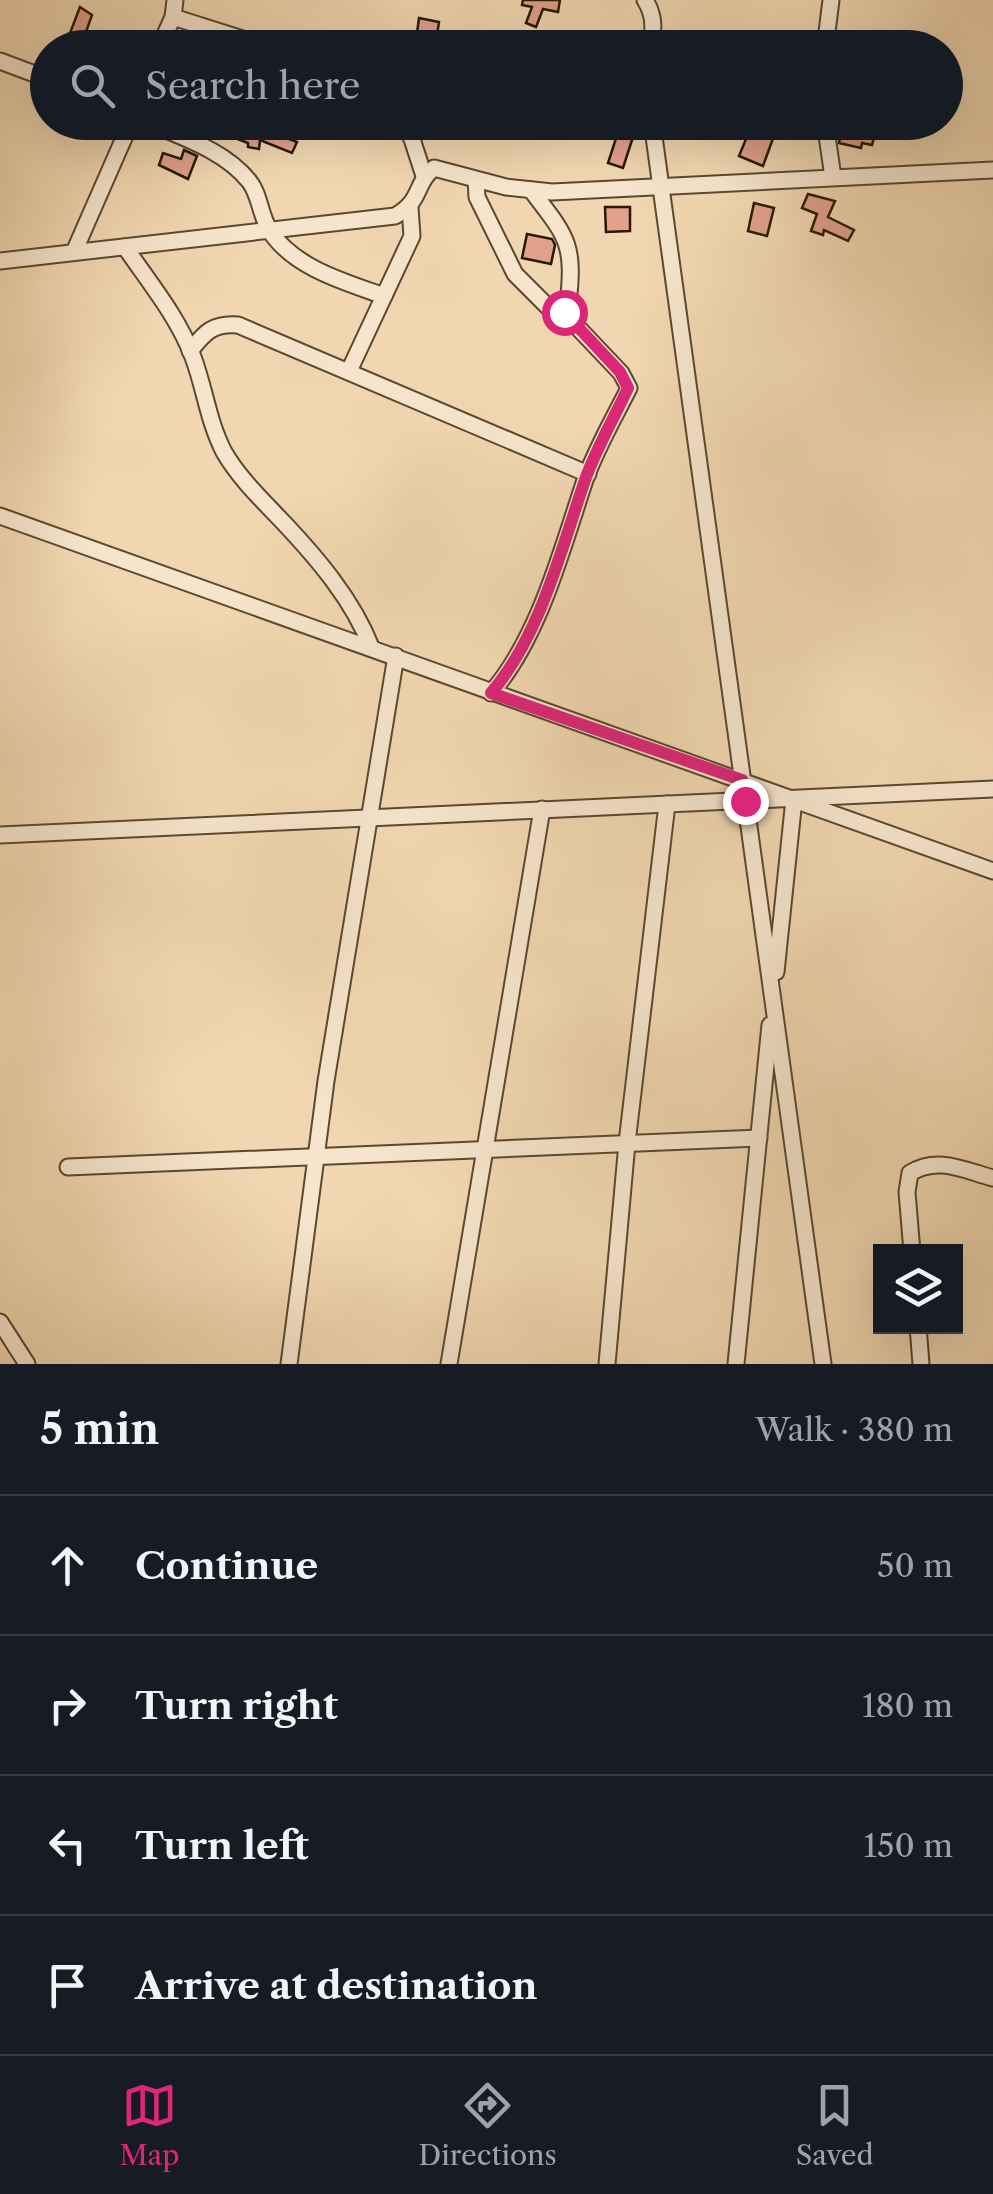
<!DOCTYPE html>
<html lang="en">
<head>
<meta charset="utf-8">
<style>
  :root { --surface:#171b24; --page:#20242c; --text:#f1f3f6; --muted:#9ea1a6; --line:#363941; --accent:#db2777 }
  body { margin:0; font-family:"Libre Caslon Text",serif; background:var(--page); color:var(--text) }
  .controls { position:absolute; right:30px; bottom:30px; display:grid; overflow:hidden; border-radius:0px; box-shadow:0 10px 40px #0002 }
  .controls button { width:90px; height:90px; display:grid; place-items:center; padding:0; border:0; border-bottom:2px solid var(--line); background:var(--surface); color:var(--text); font:50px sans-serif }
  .stop { position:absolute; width:30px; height:30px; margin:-22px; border:8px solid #db2777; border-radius:50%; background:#fff }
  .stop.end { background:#db2777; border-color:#fff; box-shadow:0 2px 10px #0008 }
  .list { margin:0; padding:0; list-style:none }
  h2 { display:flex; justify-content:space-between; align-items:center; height:130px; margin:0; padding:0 40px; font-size:42px }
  h2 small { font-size:32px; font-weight:400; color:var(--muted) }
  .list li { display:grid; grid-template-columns:65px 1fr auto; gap:30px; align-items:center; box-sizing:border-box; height:140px; padding:0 40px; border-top:2px solid var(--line) }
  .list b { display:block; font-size:38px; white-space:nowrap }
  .list em { font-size:32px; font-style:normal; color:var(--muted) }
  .icon { flex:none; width:55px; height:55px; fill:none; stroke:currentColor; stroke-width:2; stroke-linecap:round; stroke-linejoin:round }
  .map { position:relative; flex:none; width:993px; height:1364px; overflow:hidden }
  .search { position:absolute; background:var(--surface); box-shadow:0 10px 40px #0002; left:30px; right:30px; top:30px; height:110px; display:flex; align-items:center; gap:25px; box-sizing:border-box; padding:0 35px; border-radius:55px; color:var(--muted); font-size:38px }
  .sheet { height:690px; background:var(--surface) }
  nav { display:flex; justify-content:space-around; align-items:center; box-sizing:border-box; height:140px; border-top:2px solid var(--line); background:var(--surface); font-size:28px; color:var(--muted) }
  nav a { display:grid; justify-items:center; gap:5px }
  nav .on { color:var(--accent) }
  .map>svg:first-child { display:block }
  .building { fill:#e2a08d; stroke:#271905; stroke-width:2.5 }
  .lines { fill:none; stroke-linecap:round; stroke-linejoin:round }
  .minor-casing { stroke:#5a4830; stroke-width:19 }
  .minor { stroke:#f6e5cc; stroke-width:15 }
  .route { stroke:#db2777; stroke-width:12 }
</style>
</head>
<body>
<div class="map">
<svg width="993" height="1364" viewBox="0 0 993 1364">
  <rect width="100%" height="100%" fill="#f1d7b1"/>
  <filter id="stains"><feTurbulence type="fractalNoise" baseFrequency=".002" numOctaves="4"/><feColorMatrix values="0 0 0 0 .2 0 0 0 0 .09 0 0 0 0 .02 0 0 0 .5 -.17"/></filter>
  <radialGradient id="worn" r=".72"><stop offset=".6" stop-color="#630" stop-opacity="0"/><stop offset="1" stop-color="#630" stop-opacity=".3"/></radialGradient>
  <!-- building -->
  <g class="building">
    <path d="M523 0H560L558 12 543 9 536 27 526 23 532 7 522 5Z"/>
    <path d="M80 7 92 15 81 46 67 41Z"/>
    <path d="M419 18 439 22 435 48H415Z"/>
    <path d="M227 122H247L245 128 274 133 297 142 292 153 260 140 259 149 248 147V143L222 133Z"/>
    <path d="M753 122H779L763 166 739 156Z"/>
    <path d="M843 123 876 131 872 145 862 143 861 148 839 143Z"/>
    <path d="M618 132 633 137 623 168 608 163Z"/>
    <path d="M184 150 197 156 188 179 159 165 163 153 181 159Z"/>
    <path d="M808 194 835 201 828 217 854 230 848 241 824 230 823 235 811 231 817 214 802 208Z"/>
    <path d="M754 203 774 208 767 236 748 231Z"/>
    <path d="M605 207H630V231L606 232Z"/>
    <path d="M527 234 552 239 555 245 551 264 522 258Z"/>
  </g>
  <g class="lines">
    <defs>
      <g id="minor">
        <path d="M645 0C655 16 654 30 650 48"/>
        <path d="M173 17 271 48"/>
        <path d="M159 48 173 17 175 0"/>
        <path d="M825 48 831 0"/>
        <path d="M0 61 48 79"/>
        <path d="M147 122C181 137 224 150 249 181 260 194 260 216 270 231 294 268 345 282 384 296"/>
        <path d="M403 122 412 139 424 176"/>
        <path d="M652 122 823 1364"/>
        <path d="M825 122 833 177"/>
        <path d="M476 180 477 197 515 274 554 313 567 310 568 304C575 243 567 237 531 190"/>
        <path d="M125 247C149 282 178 317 193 357 205 389 208 421 224 452 239 478 262 500 283 522 317 558 353 600 371 647"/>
        <path d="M74 252 131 122"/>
        <path d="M0 261 395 216C423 200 414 184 434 168L506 187 552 192 993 170"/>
        <path d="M190 351C205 332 213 323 238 325L588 474"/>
        <path d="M349 371 412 236 410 208"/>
        <path d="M0 516 993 871"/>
        <path d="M491 693C539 638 562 549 585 480 596 449 614 418 629 388L621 373 564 313"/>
        <path d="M0 835 993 789"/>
        <path d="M776 972 794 799"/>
        <path d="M68 1167 759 1138"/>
        <path d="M912 1252 907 1192 910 1173C938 1156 963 1170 993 1178"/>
        <path d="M0 1322 27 1364"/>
        <path d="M918 1326 921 1364"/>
        <path d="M289 1364 326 1081 396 656"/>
        <path d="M449 1364 542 809"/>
        <path d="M607 1364 627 1143 667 804"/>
        <path d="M736 1364 770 1025"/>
      </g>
    </defs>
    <!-- minor casing -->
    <use href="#minor" class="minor-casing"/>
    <!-- minor -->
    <use href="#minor" class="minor"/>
  </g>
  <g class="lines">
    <!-- route -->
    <path class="route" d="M564 312 620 372 628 388C614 418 596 449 585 480 561 550 540 636 491 693L742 780 745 801"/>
  </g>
  <rect width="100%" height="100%" filter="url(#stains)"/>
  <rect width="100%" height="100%" fill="url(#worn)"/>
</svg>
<div class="controls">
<button><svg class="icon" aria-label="layers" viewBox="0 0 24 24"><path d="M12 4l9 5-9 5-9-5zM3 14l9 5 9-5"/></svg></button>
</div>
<div class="stop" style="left:564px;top:312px"></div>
<div class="stop end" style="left:745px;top:801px"></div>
<div class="search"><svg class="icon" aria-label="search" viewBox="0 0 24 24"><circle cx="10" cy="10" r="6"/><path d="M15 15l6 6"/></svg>Search here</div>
</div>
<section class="sheet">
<h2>5 min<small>Walk · 380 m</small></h2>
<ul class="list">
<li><svg class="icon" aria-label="ahead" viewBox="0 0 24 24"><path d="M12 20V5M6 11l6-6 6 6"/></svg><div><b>Continue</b></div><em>50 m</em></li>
<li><svg class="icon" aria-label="right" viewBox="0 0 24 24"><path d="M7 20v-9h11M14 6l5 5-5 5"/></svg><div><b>Turn right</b></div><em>180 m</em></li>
<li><svg class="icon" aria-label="left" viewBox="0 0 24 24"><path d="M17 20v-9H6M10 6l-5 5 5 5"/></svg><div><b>Turn left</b></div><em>150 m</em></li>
<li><svg class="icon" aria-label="arrive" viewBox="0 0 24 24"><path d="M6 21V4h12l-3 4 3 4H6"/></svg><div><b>Arrive at destination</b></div></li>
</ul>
</section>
<nav>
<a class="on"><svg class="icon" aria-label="map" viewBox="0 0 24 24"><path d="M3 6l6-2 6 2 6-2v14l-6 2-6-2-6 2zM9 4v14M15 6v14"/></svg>Map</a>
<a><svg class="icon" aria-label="directions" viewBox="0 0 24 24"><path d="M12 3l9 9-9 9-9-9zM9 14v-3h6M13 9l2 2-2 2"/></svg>Directions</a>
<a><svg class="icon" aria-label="saved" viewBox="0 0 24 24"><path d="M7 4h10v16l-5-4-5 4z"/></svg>Saved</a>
</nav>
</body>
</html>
